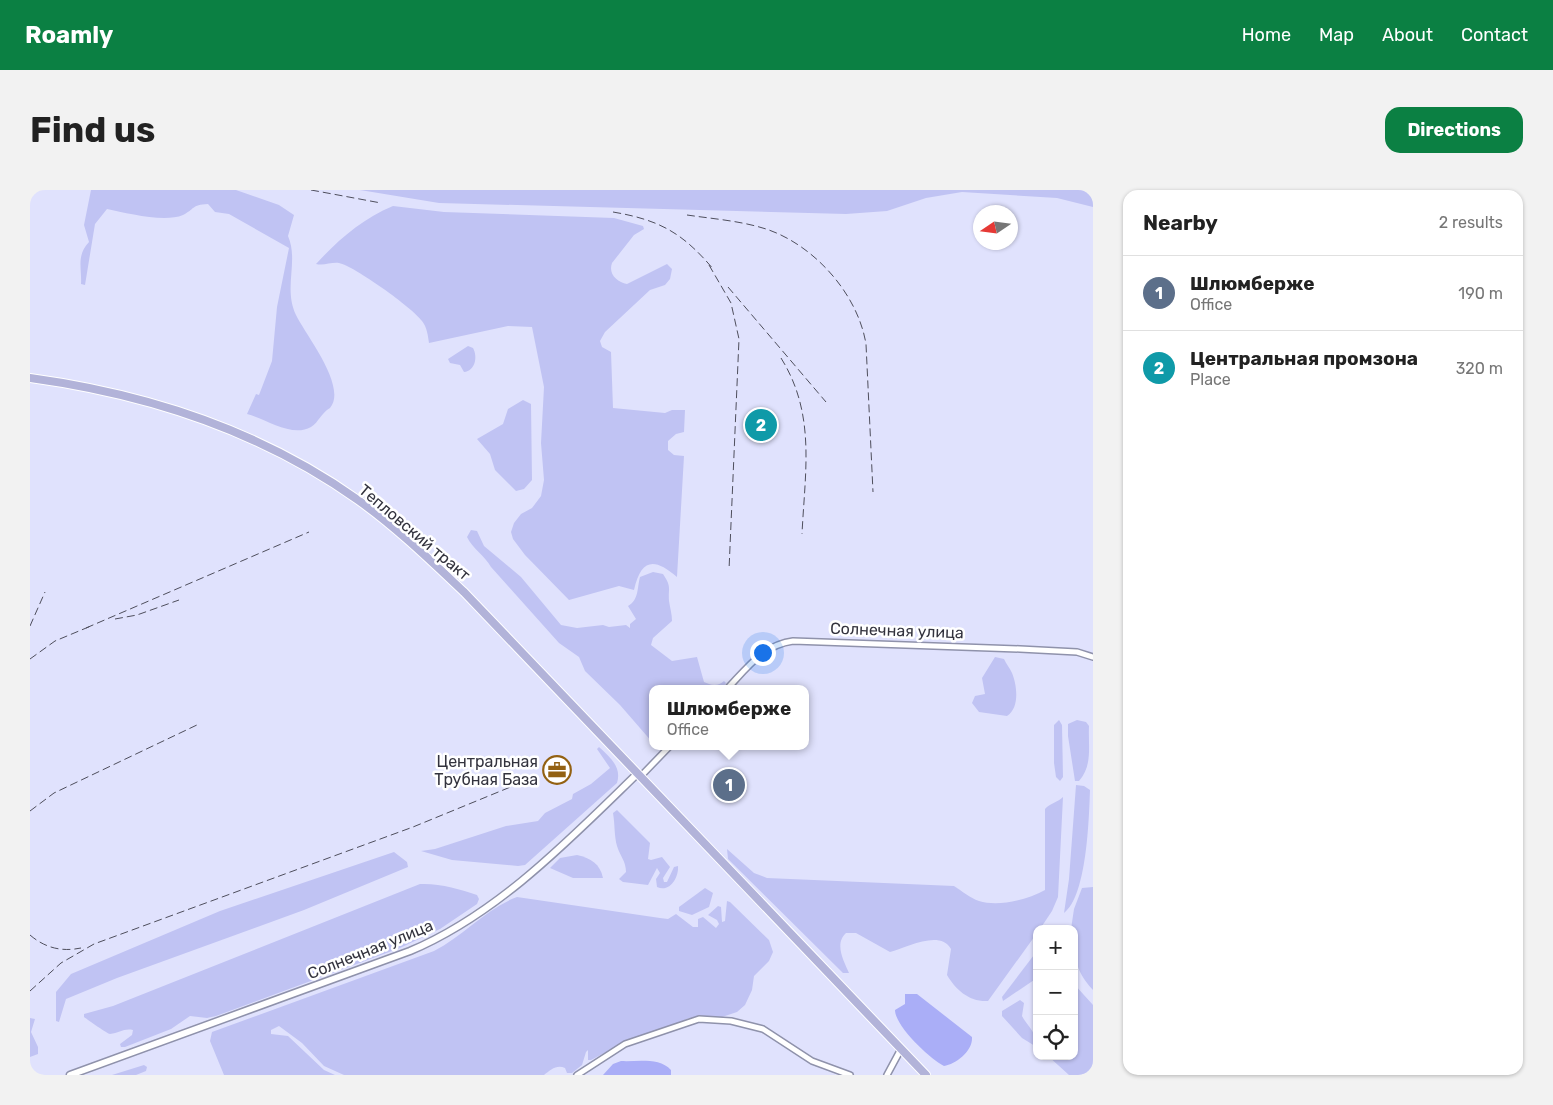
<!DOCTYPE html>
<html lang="en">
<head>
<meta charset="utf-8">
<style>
  :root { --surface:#fff; --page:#f2f2f2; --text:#222; --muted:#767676; --line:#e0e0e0; --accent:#0b8043 }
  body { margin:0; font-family:Rubik,sans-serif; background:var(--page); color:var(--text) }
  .controls { position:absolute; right:15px; bottom:15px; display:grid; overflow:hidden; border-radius:10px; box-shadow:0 1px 4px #0004 }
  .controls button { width:45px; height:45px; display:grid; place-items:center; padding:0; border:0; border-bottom:1px solid var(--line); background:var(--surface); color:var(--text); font:25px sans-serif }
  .compass { position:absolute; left:943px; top:15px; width:45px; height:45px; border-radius:50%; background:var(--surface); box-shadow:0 1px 4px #0004; rotate:257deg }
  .you { position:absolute; left:732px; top:462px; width:18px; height:18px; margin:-12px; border:4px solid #fff; border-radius:50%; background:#1a73e8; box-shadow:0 0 0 8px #1a73e833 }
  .badge { display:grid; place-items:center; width:32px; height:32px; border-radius:50%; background:var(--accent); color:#fff; font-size:16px; font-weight:700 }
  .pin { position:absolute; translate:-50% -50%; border:2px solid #fff; box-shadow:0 1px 5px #0006 }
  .popup { position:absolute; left:619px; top:495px; width:160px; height:65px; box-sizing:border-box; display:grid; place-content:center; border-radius:10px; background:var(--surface); filter:drop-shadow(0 1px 4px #0005); font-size:16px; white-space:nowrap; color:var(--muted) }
  .popup b { font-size:19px; color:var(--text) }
  .popup::after { content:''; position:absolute; left:50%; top:100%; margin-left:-10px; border:10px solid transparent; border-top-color:var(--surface) }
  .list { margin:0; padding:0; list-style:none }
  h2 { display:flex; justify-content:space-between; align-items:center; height:65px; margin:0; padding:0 20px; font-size:21px }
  h2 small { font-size:16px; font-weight:400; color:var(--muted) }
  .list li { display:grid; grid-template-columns:32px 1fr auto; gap:15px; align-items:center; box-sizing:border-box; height:75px; padding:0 20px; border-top:1px solid var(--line) }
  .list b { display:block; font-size:19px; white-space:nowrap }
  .list p { margin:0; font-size:16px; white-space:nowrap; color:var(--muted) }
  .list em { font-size:16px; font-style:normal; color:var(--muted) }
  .icon { flex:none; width:28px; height:28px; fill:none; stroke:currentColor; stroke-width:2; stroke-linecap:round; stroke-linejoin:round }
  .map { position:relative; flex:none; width:1063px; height:885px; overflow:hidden; border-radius:15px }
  header { display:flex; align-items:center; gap:30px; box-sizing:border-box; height:70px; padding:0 25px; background:var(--accent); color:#fff }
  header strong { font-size:24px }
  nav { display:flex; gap:28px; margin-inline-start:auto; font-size:18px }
  .intro { display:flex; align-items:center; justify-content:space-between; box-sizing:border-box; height:120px; padding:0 30px }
  h1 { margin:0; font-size:35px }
  .button { padding:12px 22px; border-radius:15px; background:var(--accent); color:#fff; font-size:18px; font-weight:700 }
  main { display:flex; gap:30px; padding:0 30px }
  aside { flex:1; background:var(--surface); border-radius:15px; box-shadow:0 1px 4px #0004 }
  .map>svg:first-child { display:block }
  .green { fill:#c0c3f3 }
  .water { fill:#aaaef7 }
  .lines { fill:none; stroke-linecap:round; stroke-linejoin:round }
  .minor-casing { stroke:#8f92ab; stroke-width:8 }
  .tertiary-casing { stroke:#8f92ab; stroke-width:9 }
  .primary-casing { stroke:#fff; stroke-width:10 }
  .minor { stroke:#fff; stroke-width:5 }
  .tertiary { stroke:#fff; stroke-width:6 }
  .primary { stroke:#b2b3d9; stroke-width:8 }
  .rail { stroke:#4e4e5c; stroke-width:1; stroke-dasharray:8 4; stroke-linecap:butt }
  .labels { text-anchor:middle; stroke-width:5; stroke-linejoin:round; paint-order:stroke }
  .street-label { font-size:16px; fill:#33333e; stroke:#fff }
  .poi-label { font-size:16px; fill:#33333e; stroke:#fff; text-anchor:end }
</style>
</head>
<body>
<header>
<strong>Roamly</strong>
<nav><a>Home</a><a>Map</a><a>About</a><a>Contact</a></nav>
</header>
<div class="intro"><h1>Find us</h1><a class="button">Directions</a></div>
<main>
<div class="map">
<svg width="1063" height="885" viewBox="0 0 1063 885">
  <rect width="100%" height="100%" fill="#e0e2fd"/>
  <!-- green -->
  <g class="green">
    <path d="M61 0H206L249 15 264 25 258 46C269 71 253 98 266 125 275 144 318 197 300 218 291 223 289 232 281 237 262 248 236 229 217 224L226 204 229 205 242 171 247 117 259 58 199 24 185 22 178 14C161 15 165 19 153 25 134 33 97 23 77 19L65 34 55 95 51 94C52 78 46 66 59 52L54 35Z"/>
    <path d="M330 0H1063V17L1027 8 932 2 896 8 857 21 816 24 409 13Z"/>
    <path d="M363 16 414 22 584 28 613 36 614 39 604 45 582 73C578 84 587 92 597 94L637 74 642 79 640 89 635 95 620 100 575 142 570 151 572 157 581 162 583 218 635 223 642 220H655L654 242 646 244 638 251V260L644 265 654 266 647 387C624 367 611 369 604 400L589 396 539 410 495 365 483 349 481 342 484 333 491 324 502 318 511 306 514 290 511 253 514 197 502 137 478 136 399 153C398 146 397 137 392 131 383 118 324 76 309 73 301 72 294 76 286 74 308 50 332 29 363 16Z"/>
    <path d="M438 156 443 158C448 167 445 181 434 182L430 175 420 173 418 169Z"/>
    <path d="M493 210 501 214 502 290 494 299 486 301 465 280 460 264 447 249 473 234 478 219Z"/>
    <path d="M441 340 447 341 454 356 491 387 531 435 547 438 573 435 579 437 596 435 600 438V434L606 429 598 416C609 410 607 398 610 387L623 382 633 384C642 397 638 398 639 411 640 418 642 424 642 431L623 448 621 455 642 471 667 467 674 492C680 495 688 497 694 491L696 493 692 499H623V553L590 515 555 481 549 467 529 453 461 377C455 366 442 358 437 347Z"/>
    <path d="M965 467 974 469C976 474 980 478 982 483 987 495 990 518 977 526L949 522 942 513 945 506 955 504 952 488Z"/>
    <path d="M1029 530 1032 535 1033 587 1030 591 1026 587 1024 573V535Z"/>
    <path d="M1047 530 1056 532 1059 536C1058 556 1063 575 1049 591H1045L1038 546V534Z"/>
    <path d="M569 557C580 567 592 577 587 593L495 675 488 676 422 670 391 661 405 659 476 636 508 631 515 623 542 609 543 604 561 594 580 578 567 559Z"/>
    <path d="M1046 595 1054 596 1060 600C1059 628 1057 706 1034 723L1039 689Z"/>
    <path d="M1033 607 1028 707 1022 721 1010 739H1007V743L958 811C939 812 926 800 917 785L921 759C910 739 876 758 860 762L826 743H816C804 754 814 771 819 783H813L698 669 697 659 724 683 737 688 924 696C932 701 940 708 949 711 968 717 997 710 1015 700V619C1020 613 1027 613 1033 607Z"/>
    <path d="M587 620 620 653 618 669 621 670 632 667 640 677 633 688 634 692H637L644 677 648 676C649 687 640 703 627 697L626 689 630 683 627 678 618 695 593 692 589 689 596 682C596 671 590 666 587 656 584 645 585 634 583 623Z"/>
    <path d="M364 662 377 672 378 677 274 720 87 788 36 809 29 832 26 831V802L41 784 190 721Z"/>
    <path d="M547 665C561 668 570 674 573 688H543L520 678 530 668Z"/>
    <path d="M390 694C409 693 430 699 447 705L449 709 447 714 410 739 370 758 186 826 177 828 160 826 141 839 95 857H91L90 854 102 845 103 840C94 838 89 843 80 844 78 844 58 830 54 827V824L83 816Z"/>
    <path d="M1063 697V800C1044 779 1044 766 1044 739H1041L1044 719 1052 698Z"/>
    <path d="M675 698 683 703 679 717 662 725 649 721V717Z"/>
    <path d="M487 707 630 728 638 729 646 724 663 737H668V729L673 727 686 738 689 734 687 730 678 725 688 716 691 717 692 732 695 731 697 711 700 712 739 750 743 762 739 771 724 786 722 800 715 815 707 822 689 828H659L642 836 601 849 561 870H558V860L556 862 552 875 542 883H537L535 878C527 874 520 880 514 885H314L294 876 272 853 249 836 241 840V844L258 846 294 880 305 885H194L180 851 182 842 404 761C433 746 457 718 487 707Z"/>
    <path d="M1007 761V788L973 811 972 807Z"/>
    <path d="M1044 794 1063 815V885H1039L1018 866H1044Z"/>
    <path d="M990 810 994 813 992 826C997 836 1008 843 1005 856L992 848 972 826V821Z"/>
    <path d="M0 828 5 829 1 842 8 857V864L0 867Z"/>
    <path d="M114 875 117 877 116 881 106 885H82Z"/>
  </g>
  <!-- water -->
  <g class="water">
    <path d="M875 804H887L942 847C943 861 926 874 914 876 900 869 865 836 865 820L875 814Z"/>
    <path d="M591 871C607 872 629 867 641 880V885H573L583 874Z"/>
  </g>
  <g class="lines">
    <defs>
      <g id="minor">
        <path d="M697 499C717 478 733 455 763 451L990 459 1047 462 1063 467"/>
        <path d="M610 587 640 556"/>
        <path d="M547 885 595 854 669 829 701 831 733 839 782 871 820 885"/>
        <path d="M857 885 871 859"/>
      </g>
      <path id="tertiary" d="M40 885 380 761C468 724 540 649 607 584"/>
      <path id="primary" d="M0 188C117 204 231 241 328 310 366 337 400 370 434 402L896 885"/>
    </defs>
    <!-- minor casing -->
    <use href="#minor" class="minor-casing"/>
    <!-- tertiary casing -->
    <use href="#tertiary" class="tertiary-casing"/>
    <!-- primary casing -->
    <use href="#primary" class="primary-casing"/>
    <!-- minor -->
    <use href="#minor" class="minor"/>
    <!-- tertiary -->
    <use href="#tertiary" class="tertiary"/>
    <!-- primary -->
    <use href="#primary" class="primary"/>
    <!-- rail -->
    <g class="rail">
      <path d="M281 0 351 13"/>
      <path d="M583 22C630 30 653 43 684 80"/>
      <path d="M657 25C684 29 713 31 739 40 786 57 828 105 836 154L843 302"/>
      <path d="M679 75 701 113 709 149 699 380"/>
      <path d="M698 97 796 212"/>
      <path d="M751 168C786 224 775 281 772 344"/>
      <path d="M85 429 107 425 149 410"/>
      <path d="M0 436 15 402"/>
      <path d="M56 438 279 342"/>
      <path d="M0 469 25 451 61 436"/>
      <path d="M0 621 24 603 169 534"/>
      <path d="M0 745C15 758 32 762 51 758"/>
      <path d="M0 801 31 773 64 754 383 637 500 589"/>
    </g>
  </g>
  <!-- icons -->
  <defs>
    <symbol id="office-ring" viewBox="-11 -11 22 22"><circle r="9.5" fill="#fff" stroke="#936112" stroke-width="1.5"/><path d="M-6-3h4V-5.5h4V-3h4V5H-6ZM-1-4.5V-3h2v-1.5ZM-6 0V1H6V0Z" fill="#936112"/></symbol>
  </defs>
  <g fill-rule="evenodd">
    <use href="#office-ring" x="511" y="564" width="32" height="32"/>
  </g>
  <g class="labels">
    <!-- street labels -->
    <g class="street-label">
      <text transform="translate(385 342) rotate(40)" y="6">Тепловский тракт</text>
      <text transform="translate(867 440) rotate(2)" y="6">Солнечная улица</text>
      <text transform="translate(340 759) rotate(-22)" y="6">Солнечная улица</text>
    </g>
    <!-- poi labels -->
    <g class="poi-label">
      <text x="508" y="577">Центральная<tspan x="508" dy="18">Трубная База</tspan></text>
    </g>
  </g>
</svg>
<div class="controls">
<button>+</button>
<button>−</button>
<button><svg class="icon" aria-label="locate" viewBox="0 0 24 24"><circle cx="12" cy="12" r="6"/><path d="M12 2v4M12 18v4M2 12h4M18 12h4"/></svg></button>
</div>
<svg class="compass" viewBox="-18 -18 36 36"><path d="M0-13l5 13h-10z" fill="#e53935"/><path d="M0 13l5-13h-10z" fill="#767676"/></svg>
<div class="you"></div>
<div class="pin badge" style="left:699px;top:595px;background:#5c6f8a">1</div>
<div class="popup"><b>Шлюмберже</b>Office</div>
<div class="pin badge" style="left:731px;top:235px;background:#0f9aa8">2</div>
</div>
<aside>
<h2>Nearby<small>2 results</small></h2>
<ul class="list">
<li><span class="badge" style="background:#5c6f8a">1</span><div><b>Шлюмберже</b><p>Office</p></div><em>190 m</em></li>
<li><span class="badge" style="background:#0f9aa8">2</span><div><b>Центральная промзона</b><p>Place</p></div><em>320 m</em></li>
</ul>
</aside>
</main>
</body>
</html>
